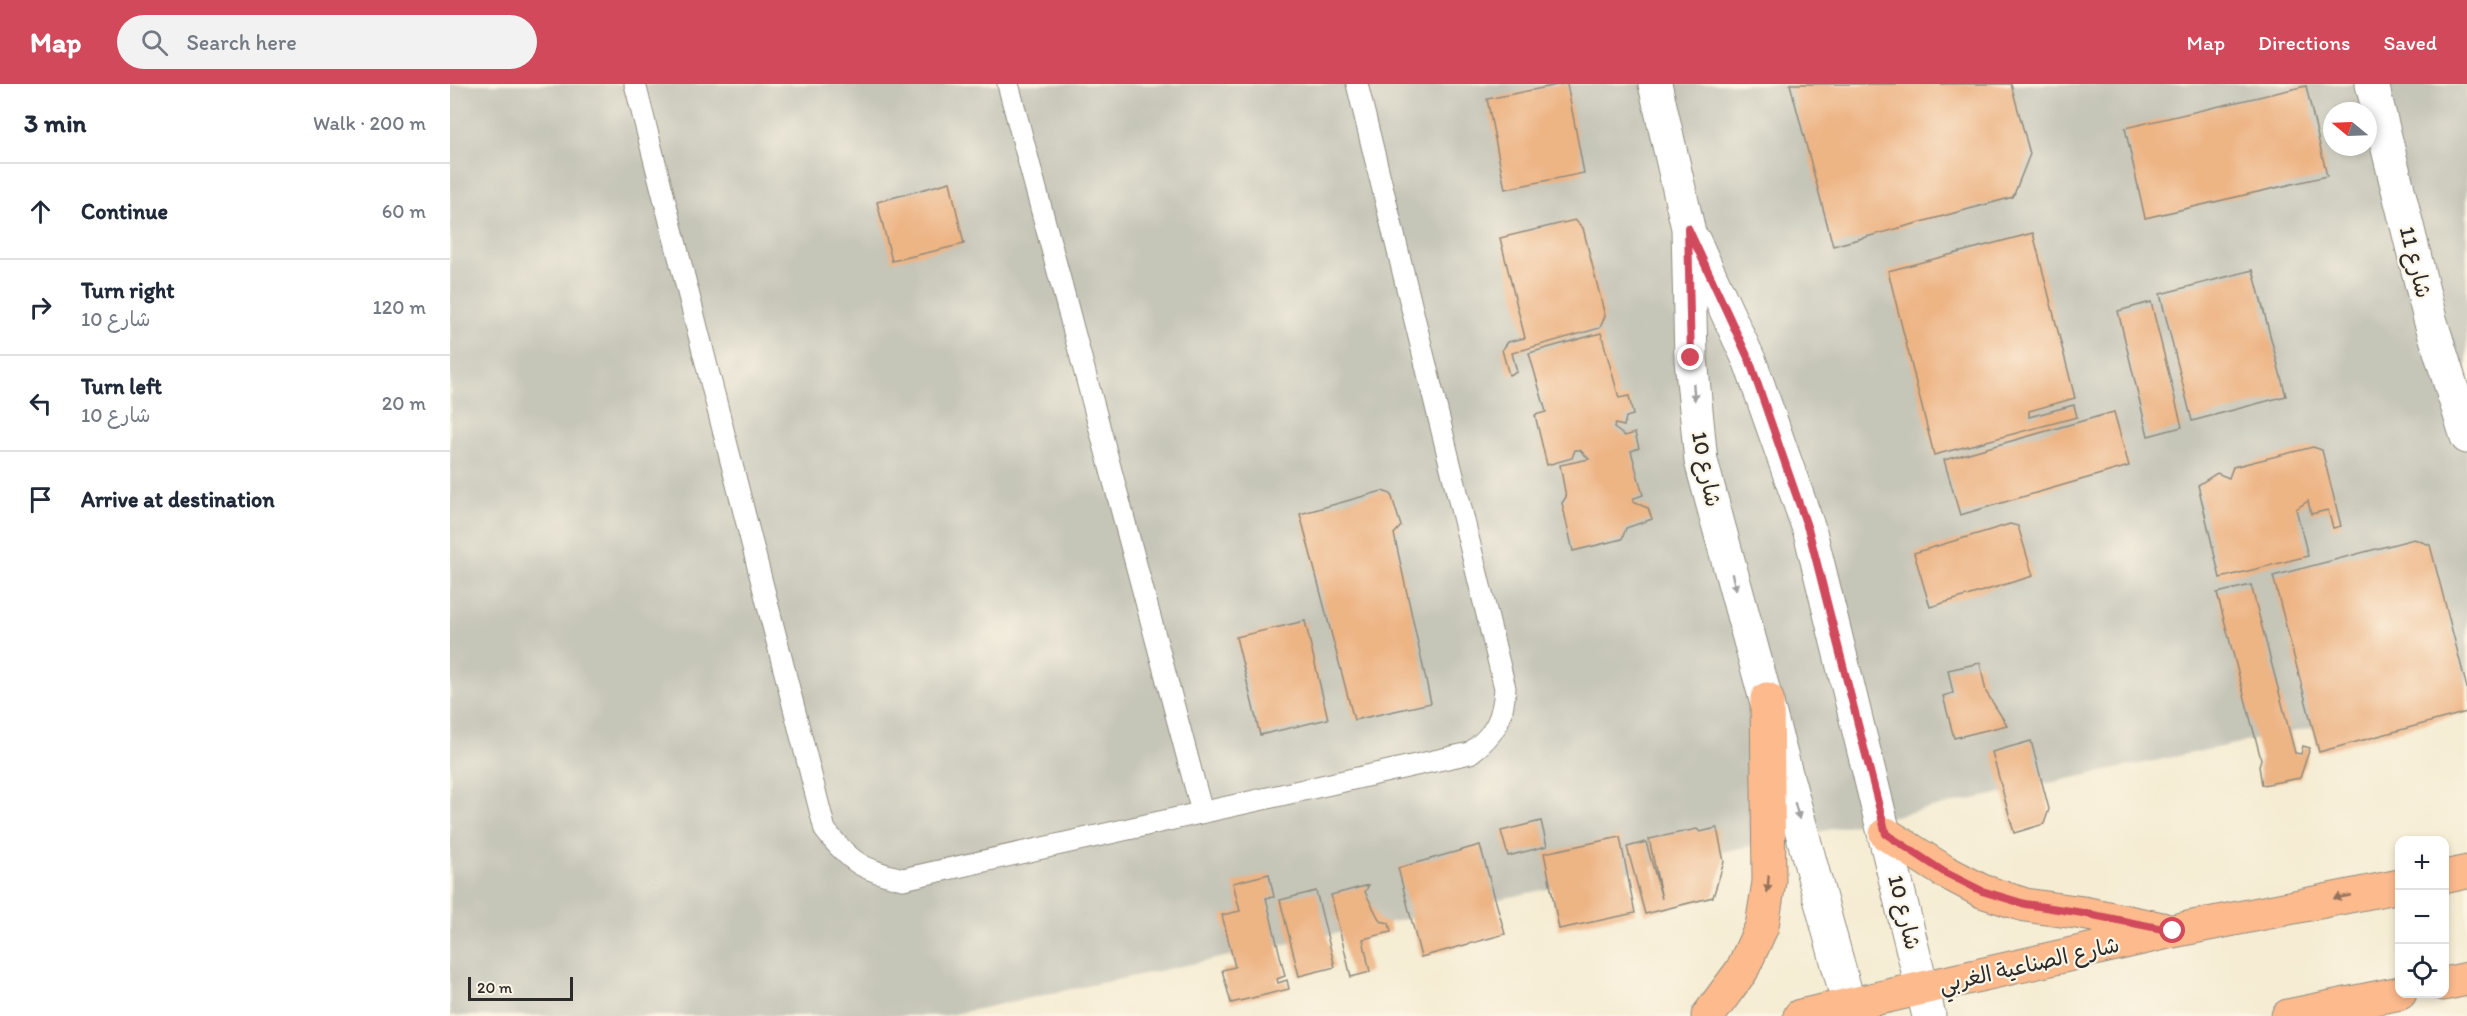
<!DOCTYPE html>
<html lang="en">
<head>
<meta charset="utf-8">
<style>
  :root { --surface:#fff; --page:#f2f2f3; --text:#1f2937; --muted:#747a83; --line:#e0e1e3; --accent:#d1495b }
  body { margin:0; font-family:Itim,"Playpen Sans Arabic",sans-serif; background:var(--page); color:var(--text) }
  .controls { position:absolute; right:18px; bottom:18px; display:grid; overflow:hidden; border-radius:12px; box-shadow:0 3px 9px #0003 }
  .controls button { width:54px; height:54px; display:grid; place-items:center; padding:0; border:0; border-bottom:2px solid var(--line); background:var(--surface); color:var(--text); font:30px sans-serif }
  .compass { position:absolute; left:1873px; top:18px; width:54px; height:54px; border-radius:50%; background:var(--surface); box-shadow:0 3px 9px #0003; rotate:289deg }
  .scale { position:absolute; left:18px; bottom:15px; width:105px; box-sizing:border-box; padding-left:6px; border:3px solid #2b2b2b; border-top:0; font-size:16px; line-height:21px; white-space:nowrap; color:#2b2b2b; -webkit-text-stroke:4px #fcf5e5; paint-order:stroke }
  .stop { position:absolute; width:18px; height:18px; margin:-14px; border:4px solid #d1495b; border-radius:50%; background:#fff }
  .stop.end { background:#d1495b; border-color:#fff; box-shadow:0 2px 6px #0008 }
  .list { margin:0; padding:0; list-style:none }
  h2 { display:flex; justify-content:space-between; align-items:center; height:78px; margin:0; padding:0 24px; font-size:26px }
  h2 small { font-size:20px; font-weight:400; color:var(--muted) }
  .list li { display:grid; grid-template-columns:39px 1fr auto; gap:18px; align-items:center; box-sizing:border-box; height:96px; padding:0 24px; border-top:2px solid var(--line) }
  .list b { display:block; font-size:22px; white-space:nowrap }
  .list p { margin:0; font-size:20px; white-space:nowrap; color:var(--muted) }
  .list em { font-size:20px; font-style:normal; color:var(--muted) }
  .icon { flex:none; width:33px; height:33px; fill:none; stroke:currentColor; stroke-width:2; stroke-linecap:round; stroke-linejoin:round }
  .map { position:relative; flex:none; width:2017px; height:932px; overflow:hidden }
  header { display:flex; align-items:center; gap:36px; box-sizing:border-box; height:84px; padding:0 30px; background:var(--accent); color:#fff }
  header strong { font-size:28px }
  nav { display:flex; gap:33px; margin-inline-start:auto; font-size:21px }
  .search { width:420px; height:54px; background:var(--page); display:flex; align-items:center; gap:15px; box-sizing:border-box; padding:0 21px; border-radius:33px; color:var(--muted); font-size:22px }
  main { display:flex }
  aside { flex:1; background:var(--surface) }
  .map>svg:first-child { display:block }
  .industrial { fill:#c5c5b8; fill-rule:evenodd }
  .building { fill:#edb484 }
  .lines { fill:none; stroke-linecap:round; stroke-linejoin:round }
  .lane-casing { stroke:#908c7f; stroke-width:23 }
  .street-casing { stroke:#908c7f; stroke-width:35 }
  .primary-casing { stroke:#908c7f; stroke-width:35 }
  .lane { stroke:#fff; stroke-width:21 }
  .street { stroke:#fff; stroke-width:33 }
  .primary { stroke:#fcba8d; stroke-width:33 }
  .oneway { fill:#a0a0a0 }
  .oneway2 { fill:#94725c }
  .route { stroke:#d1495b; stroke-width:8 }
  .labels { text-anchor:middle; stroke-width:4.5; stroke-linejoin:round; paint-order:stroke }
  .street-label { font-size:22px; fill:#2b2b2b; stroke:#fcf5e5 }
</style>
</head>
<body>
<header>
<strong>Map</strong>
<div class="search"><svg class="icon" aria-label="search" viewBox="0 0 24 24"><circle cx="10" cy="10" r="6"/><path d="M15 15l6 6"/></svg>Search here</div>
<nav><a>Map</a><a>Directions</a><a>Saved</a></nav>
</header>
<main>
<aside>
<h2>3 min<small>Walk · 200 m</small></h2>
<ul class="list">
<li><svg class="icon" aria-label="ahead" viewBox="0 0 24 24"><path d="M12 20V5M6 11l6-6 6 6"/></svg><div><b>Continue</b></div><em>60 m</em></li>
<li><svg class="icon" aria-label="right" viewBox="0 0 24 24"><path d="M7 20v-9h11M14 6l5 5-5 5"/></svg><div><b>Turn right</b><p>شارع 10</p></div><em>120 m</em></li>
<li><svg class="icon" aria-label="left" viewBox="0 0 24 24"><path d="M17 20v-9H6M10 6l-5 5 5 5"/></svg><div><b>Turn left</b><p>شارع 10</p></div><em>20 m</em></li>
<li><svg class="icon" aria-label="arrive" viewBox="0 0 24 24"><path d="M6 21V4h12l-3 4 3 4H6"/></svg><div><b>Arrive at destination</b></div></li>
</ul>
</aside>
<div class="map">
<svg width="2017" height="932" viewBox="0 0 2017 932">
  <rect width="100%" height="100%" fill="#fcf5e5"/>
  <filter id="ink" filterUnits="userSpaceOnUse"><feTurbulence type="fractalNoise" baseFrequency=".0167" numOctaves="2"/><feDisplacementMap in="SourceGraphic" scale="12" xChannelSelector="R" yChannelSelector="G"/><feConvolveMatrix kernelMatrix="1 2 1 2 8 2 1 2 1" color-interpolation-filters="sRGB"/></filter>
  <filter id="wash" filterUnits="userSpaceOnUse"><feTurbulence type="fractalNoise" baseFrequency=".008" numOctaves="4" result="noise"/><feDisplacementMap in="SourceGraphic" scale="24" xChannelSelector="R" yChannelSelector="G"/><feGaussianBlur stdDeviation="1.35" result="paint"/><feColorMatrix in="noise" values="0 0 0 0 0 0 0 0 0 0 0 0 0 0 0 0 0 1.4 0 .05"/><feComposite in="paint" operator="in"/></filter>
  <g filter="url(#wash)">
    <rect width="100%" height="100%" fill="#f5ecd3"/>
    <!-- industrial -->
    <path class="industrial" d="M0 0H2017V611L495 932H0ZM1882 27H1918V63H1882Z"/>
    <g id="blocks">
      <!-- building -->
      <g class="building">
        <path d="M1113 0H1117L1134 89 1055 105 1037 15Z"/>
        <path d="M1340 0H1561L1580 70 1563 113 1383 162Z"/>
        <path d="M1856 2 1877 92 1695 134 1675 44Z"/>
        <path d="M500 98 514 160 442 177 427 118Z"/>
        <path d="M1125 136 1133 144 1155 232 1150 244 1062 269 1067 288 1059 291 1052 266 1058 258 1075 254 1050 154Z"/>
        <path d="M1583 149 1625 314 1579 327V333L1624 321 1627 333 1484 371 1438 187Z"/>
        <path d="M1803 186 1836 312 1742 337 1710 210Z"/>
        <path d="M1701 218 1732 343 1698 352 1668 227Z"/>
        <path d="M1151 249 1169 314 1179 312 1183 331 1176 333 1174 342 1165 340 1164 344 1175 352 1185 349 1189 364 1181 367 1193 411 1184 414 1183 418 1198 424 1202 435 1176 444 1172 455 1123 467 1112 419 1116 413 1110 381 1139 375 1130 366H1125L1122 374 1097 381 1085 331 1096 328 1079 269Z"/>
        <path d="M1664 328 1679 382 1510 431 1494 376Z"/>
        <path d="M1863 363 1872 366 1891 442 1883 444 1878 426 1861 430 1858 417 1846 425 1858 472 1770 494 1748 401 1767 389 1779 394 1783 383Z"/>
        <path d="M932 407 941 410 951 442 944 450 981 619 904 636 850 430Z"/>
        <path d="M1560 440 1568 442 1583 492 1480 523 1464 469Z"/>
        <path d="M1964 455 1980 461 2017 604V628L1869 668 1823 492Z"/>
        <path d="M1801 501 1845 669 1851 670 1853 662 1860 664 1850 694 1812 701 1809 682 1811 675 1767 509Z"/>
        <path d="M855 537 878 635 810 651 786 553Z"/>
        <path d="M1530 579 1536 608 1557 641 1504 654 1493 612 1503 609 1498 586Z"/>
        <path d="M1581 657 1599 725 1594 740 1564 749 1542 668Z"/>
        <path d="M1091 737 1097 762 1058 772 1051 747Z"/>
        <path d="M1267 744 1274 778 1263 813 1195 830 1177 763 1196 758 1212 815 1199 755 1247 745 1250 748Z"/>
        <path d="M1170 753 1185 829 1109 845 1094 769Z"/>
        <path d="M1030 761 1055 850 971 873 948 784Z"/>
        <path d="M819 790 824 813 816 814 835 892 827 895 828 899 837 896 839 905 781 919 772 886 785 883 772 831 790 827 783 799Z"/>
        <path d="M919 801 915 808 930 837 939 839 941 848 913 855 920 888 901 893 881 811Z"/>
        <path d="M866 807 885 883 849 892 830 816Z"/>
      </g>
    </g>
  </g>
  <g filter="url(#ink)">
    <use href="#blocks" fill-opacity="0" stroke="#908c7f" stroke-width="1.5"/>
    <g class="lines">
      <defs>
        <g id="lane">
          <path d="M185 0 375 746C401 779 413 786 453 795L1020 669C1045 650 1053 636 1055 604L907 0"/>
          <path d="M558 0 752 728"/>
        </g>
        <g id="street">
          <path d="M1205 0 1238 144 1241 275 1251 377 1402 932"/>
          <path d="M1922 0 1980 235 2017 353"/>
          <path d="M1244 157 1300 278 1360 448 1479 932"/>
        </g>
        <g id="primary">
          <path d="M1436 750 1494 787 1532 807 1575 821 1633 829 1712 845"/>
          <path d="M1994 793 2017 788"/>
          <path d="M1994 900 2017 895"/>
          <path d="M1258 932 1292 886 1312 842 1319 798 1317 615"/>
          <path d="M1350 932 1723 847 1950 802"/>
          <path d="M1838 932 1950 909"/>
        </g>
      </defs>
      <!-- lane casing -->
      <use href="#lane" class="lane-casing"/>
      <!-- street casing -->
      <use href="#street" class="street-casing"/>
      <!-- primary casing -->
      <use href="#primary" class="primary-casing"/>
      <!-- lane -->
      <use href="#lane" class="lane"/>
      <!-- street -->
      <use href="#street" class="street"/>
      <!-- primary -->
      <use href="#primary" class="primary"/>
    </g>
    <!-- one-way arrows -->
    <defs><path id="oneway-solid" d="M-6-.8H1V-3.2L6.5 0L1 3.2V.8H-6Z" transform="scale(1.5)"/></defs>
    <g class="oneway">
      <use href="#oneway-solid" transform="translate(1244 308) rotate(85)"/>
      <use href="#oneway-solid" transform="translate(1284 498) rotate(75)"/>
      <use href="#oneway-solid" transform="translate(1347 727) rotate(75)"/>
    </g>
    <g class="oneway2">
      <use href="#oneway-solid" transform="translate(1318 800) rotate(95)"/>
      <use href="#oneway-solid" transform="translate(1892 813) rotate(169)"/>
    </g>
  </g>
  <g class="lines" filter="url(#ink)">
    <!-- route -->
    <path class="route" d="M1241 274 1238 144 1300 278 1359 448 1436 750 1494 788 1532 807 1575 820 1633 829 1723 847"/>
  </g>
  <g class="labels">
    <!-- street labels -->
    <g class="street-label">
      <text transform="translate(1966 178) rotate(76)" y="8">شارع 11</text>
      <text transform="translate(1257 385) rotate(79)" y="8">شارع 10</text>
      <text transform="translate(1455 828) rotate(76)" y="8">شارع 10</text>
      <text transform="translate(1579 880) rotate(-13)" y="8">شارع الصناعية الغربي</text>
    </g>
  </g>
</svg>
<div class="controls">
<button>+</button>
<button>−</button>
<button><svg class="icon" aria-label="locate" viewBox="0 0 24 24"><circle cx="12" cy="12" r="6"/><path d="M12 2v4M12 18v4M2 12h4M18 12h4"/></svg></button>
</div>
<svg class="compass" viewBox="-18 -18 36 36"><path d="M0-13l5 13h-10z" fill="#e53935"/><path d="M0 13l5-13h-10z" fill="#747a83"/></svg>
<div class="scale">20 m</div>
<div class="stop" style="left:1723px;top:847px"></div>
<div class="stop end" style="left:1241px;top:274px"></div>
</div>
</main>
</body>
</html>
